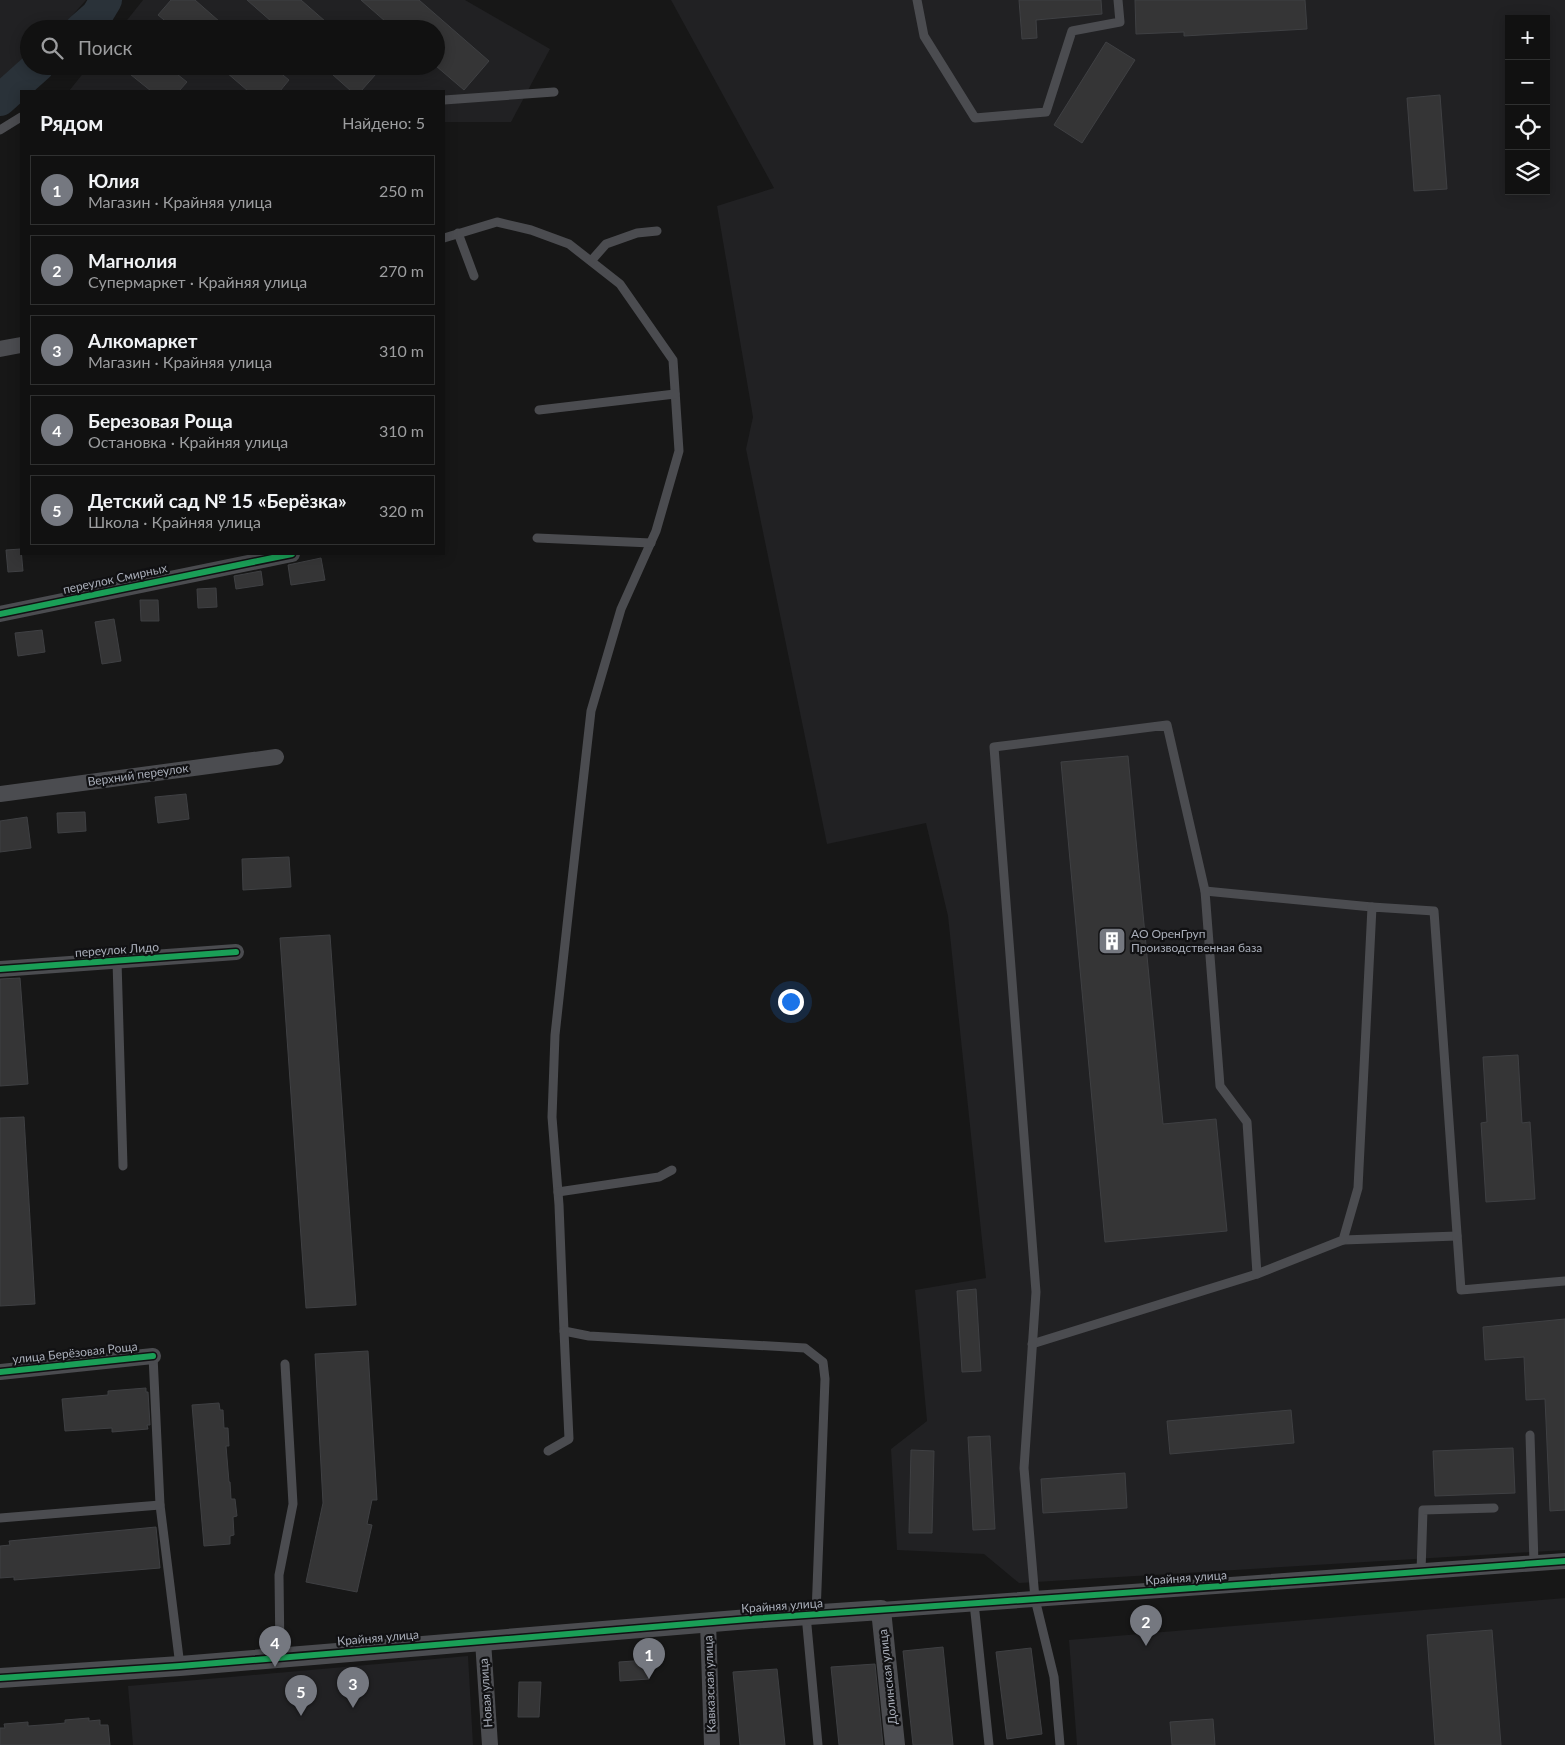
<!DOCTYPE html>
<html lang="ru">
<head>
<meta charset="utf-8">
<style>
  :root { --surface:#111; --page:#1e1f1f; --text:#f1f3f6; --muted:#9c9d9f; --line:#303131; --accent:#757880 }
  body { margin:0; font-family:Lato,sans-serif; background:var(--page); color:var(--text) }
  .controls { position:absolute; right:15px; top:15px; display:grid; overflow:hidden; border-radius:0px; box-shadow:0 2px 12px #0003 }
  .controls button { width:45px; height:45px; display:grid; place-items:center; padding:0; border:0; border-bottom:1px solid var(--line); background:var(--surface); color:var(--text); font:25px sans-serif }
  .you { position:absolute; left:790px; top:1001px; width:18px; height:18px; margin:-12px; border:4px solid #fff; border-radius:50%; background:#1a73e8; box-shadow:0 0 0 8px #1a73e833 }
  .badge { display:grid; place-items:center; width:32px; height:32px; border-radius:50%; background:var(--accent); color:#fff; font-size:16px; font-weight:700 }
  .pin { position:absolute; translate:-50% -41px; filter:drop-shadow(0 1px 2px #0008) }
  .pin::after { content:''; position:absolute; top:26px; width:18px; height:15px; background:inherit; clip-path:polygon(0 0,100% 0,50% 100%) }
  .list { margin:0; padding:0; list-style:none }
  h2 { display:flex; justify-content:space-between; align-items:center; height:65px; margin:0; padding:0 20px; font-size:21px }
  h2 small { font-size:16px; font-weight:400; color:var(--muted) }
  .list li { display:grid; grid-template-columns:32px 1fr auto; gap:15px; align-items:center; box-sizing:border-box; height:70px; margin:0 10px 10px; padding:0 10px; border:1px solid var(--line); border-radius:0px }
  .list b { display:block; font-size:19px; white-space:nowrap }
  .list p { margin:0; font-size:16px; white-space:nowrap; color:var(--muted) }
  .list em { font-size:16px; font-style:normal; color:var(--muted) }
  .icon { flex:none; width:28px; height:28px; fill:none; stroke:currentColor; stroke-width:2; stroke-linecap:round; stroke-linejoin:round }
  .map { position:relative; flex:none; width:1565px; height:1745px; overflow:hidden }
  .search { position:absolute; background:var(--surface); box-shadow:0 2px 12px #0003; left:20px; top:20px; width:425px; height:55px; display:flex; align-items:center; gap:12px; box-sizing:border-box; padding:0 18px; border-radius:28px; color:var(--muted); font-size:19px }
  .panel { position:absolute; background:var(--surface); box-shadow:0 2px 12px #0003; left:20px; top:90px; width:425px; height:465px; border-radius:0px }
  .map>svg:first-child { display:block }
  .built { fill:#212123; fill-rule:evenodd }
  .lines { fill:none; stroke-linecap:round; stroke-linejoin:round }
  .river { stroke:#2a3239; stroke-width:32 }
  .building { fill:#353536; stroke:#3f4043 }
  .service { stroke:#4b4c50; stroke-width:9 }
  .minor { stroke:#4b4c50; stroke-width:16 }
  .tertiary { stroke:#4b4c50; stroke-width:20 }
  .cycleway-casing { stroke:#111113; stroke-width:9 }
  .cycleway { stroke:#1a9f57; stroke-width:6 }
  .labels { text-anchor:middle; stroke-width:4.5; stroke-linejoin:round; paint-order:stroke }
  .street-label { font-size:12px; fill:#a8adb8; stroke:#111113 }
  .poi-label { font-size:12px; fill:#a8adb8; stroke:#111113; text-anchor:start }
</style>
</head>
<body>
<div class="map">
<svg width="1565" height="1745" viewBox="0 0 1565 1745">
  <rect width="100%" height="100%" fill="#171717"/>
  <!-- built -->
  <g class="built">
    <path d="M0 0H86L60 29H29V60L0 80Z"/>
    <path d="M143 0H465L550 49 511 122H444V91H69L89 66H436V29H120Z"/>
    <path d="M671 0H1565V1550L1019 1583 984 1554 897 1550 891 1449 927 1421 915 1290 986 1278 948 916 926 823 827 844 746 449 753 417 717 206 774 188ZM1509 19H1546V191H1509Z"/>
    <path d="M1565 1598V1745H1077L1069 1640Z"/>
    <path d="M468 1656 473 1745H133L128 1686Z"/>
  </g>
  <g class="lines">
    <!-- river -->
    <g class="river">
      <path d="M81 29 97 15 106 0"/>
      <path d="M0 100 38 66"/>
    </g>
  </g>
  <!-- building -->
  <g class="building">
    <path d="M171 0H195L228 29H175L158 15Z"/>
    <path d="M247 0H301L334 29H280Z"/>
    <path d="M361 0H419L489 61 464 90 436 66V29H394Z"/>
    <path d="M1019 0H1101L1102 14 1036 20 1037 38 1022 39Z"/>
    <path d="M1135 0H1305L1307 29 1184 36V32L1136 34Z"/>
    <path d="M1106 42 1135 60 1082 143 1054 125Z"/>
    <path d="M120 66H167L187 82 179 91H151Z"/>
    <path d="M219 66H272L289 80 280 91H248Z"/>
    <path d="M323 66H383L361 91H351Z"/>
    <path d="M1440 95 1447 189 1414 191 1407 98Z"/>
    <path d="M21 549 23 571 8 572 6 550Z"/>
    <path d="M321 558 325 580 291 585 288 565Z"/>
    <path d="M261 571 263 585 236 589 234 576Z"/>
    <path d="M216 588 217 607 198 608 197 589Z"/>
    <path d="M140 600H158L159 621H141Z"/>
    <path d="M114 619 121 661 102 664 95 622Z"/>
    <path d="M42 630 45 652 18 656 15 633Z"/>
    <path d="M1128 756 1163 1124 1216 1119 1227 1231 1105 1242 1061 762Z"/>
    <path d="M186 794 189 819 158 823 155 797Z"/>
    <path d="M85 812 86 831 58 833 57 813Z"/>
    <path d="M27 817 31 848 0 852V821Z"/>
    <path d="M289 857 291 887 243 890 242 859Z"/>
    <path d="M330 935 356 1305 306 1308 280 938Z"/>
    <path d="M20 978 28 1084 0 1086V979Z"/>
    <path d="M1518 1055 1522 1123 1530 1122 1535 1199 1486 1202 1481 1123 1487 1122 1483 1057Z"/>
    <path d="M24 1117 35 1304 0 1306V1118Z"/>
    <path d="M976 1289 981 1371 962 1372 957 1291Z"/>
    <path d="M1565 1319V1510L1550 1511 1545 1399 1526 1400 1524 1357 1485 1360 1483 1327Z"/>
    <path d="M368 1351 377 1500H372L367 1524 372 1525 357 1592 306 1582 323 1503 315 1354Z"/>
    <path d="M146 1388V1392H148L150 1425H147L148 1429 112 1432V1428L65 1431 62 1399 108 1395V1391Z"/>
    <path d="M219 1403 220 1410H223L224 1428H228L229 1446H226L229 1482H230L231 1499H235L237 1516 233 1517 234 1535 230 1536V1544L204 1546 192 1405Z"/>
    <path d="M1291 1410 1294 1443 1170 1454 1167 1421Z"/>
    <path d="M990 1436 995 1529 973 1530 968 1437Z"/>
    <path d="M1513 1448 1515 1493 1435 1496 1433 1451Z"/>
    <path d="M911 1450 934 1451 932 1533H909Z"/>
    <path d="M1125 1473 1127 1508 1043 1513 1041 1479Z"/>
    <path d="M156 1527 160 1568 14 1580V1577L0 1578V1546L10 1545 9 1541Z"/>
    <path d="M1492 1630 1501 1745H1435L1427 1635Z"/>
    <path d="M943 1647 953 1745H913L903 1651Z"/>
    <path d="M1031 1648 1042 1734 1007 1739 996 1652Z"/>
    <path d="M648 1660 649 1679 620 1681 619 1662Z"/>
    <path d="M875 1664 883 1745H839L831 1667Z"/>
    <path d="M777 1669 785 1745H740L733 1672Z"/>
    <path d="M519 1682H541L539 1717H518Z"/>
    <path d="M89 1718V1721L100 1720V1725H108L110 1745H0V1728H5L4 1724 28 1722V1726L55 1724 65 1723V1720Z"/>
    <path d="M1213 1719 1215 1745H1172L1170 1722Z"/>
  </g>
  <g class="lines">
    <!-- service -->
    <g class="service">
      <path d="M917 0 924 36 975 118 1046 112 1072 31 1120 22 1118 0"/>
      <path d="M444 100 554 92"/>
      <path d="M0 130 21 117"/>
      <path d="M458 233 474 276"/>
      <path d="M444 238 497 222 531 230 569 244 620 284 673 360 679 451 656 531 621 609 591 711 570 898 555 1035 552 1117 559 1205 564 1331 589 1336 805 1348 823 1362 825 1379 816 1614"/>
      <path d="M591 261 606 244 637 233 657 231"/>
      <path d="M539 410 675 394"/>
      <path d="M537 538 651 543"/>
      <path d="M1205 891 1372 907"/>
      <path d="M117 961 123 1166"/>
      <path d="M558 1192 659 1177 672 1170"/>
      <path d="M1343 1240 1457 1236"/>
      <path d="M1032 1344 1257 1274"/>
      <path d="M153 1356 160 1505 180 1666"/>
      <path d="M1530 1435 1534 1563"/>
      <path d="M548 1451 569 1439 564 1331"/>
      <path d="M0 1518 160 1505"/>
      <path d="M1421 1572 1423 1510 1494 1508"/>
      <path d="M974 1603 989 1745"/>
      <path d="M806 1615 818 1745"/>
      <path d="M280 1657 279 1575 293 1504 285 1364"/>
      <path d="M1060 1745 1054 1677 1035 1599 1024 1468 1036 1292 994 747 1167 725 1205 891 1220 1086 1247 1122 1257 1274 1343 1240 1358 1188 1372 907 1434 911 1461 1290 1565 1281"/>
    </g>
    <!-- minor -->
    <g class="minor">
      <path d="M0 349 21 345"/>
      <path d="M0 614 292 554"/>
      <path d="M0 794 276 757"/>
      <path d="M0 969 236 952"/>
      <path d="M0 1372 153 1356"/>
      <path d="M881 1610 1565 1561"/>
      <path d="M708 1622 712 1745"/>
      <path d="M483 1641 490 1745"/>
    </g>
    <!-- tertiary -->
    <path class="tertiary" d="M0 1678 180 1666 749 1619 881 1610 895 1745"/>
    <defs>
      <g id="cycleway">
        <path d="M0 614 292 554"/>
        <path d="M0 969 236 952"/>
        <path d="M0 1372 153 1356"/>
        <path d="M0 1678 180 1666 749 1619 1324 1579 1565 1561"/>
      </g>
    </defs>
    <!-- cycleway casing -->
    <use href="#cycleway" class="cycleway-casing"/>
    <!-- cycleway -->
    <use href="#cycleway" class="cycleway"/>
  </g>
  <!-- icons -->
  <defs>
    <symbol id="building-square" viewBox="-11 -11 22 22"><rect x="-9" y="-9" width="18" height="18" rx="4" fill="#757880" stroke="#111113"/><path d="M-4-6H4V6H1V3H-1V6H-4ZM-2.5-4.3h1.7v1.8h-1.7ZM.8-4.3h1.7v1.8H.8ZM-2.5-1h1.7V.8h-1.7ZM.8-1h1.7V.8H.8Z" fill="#fff"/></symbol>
  </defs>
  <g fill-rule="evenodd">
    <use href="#building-square" x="1096" y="925" width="32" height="32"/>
  </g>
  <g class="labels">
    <!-- street labels -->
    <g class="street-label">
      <text transform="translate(115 579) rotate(-12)" y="4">переулок Смирных</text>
      <text transform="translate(138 775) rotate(-8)" y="4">Верхний переулок</text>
      <text transform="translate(117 950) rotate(-4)" y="4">переулок Лидо</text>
      <text transform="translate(75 1353) rotate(-6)" y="4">улица Берёзовая Роща</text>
      <text transform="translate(1186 1578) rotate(-4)" y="4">Крайняя улица</text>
      <text transform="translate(782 1606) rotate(-4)" y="4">Крайняя улица</text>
      <text transform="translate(378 1638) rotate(-5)" y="4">Крайняя улица</text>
      <text transform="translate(888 1677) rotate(-96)" y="4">Долинская улица</text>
      <text transform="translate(710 1684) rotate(-92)" y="4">Кавказская улица</text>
      <text transform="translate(486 1693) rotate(-94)" y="4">Новая улица</text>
    </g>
    <!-- poi labels -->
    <g class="poi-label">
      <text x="1131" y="938">АО ОренГруп<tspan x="1131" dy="14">Производственная база</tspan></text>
    </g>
  </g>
</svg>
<div class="controls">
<button>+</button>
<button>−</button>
<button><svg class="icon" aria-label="locate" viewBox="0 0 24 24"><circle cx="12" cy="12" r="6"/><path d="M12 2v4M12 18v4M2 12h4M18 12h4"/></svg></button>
<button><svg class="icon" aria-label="layers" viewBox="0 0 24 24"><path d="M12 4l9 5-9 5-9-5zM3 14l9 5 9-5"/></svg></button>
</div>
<div class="you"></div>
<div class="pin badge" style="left:649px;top:1679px">1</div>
<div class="pin badge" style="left:1146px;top:1646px">2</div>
<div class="pin badge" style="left:353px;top:1708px">3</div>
<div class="pin badge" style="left:275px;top:1667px">4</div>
<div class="pin badge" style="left:301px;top:1716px">5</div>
<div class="search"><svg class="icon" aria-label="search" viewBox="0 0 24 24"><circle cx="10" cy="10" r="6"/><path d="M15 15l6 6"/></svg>Поиск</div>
<section class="panel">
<h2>Рядом<small>Найдено: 5</small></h2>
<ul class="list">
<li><span class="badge">1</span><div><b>Юлия</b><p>Магазин · Крайняя улица</p></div><em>250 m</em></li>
<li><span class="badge">2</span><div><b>Магнолия</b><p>Супермаркет · Крайняя улица</p></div><em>270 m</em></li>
<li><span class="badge">3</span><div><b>Алкомаркет</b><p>Магазин · Крайняя улица</p></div><em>310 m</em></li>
<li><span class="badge">4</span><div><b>Березовая Роща</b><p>Остановка · Крайняя улица</p></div><em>310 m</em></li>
<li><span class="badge">5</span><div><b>Детский сад № 15 «Берёзка»</b><p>Школа · Крайняя улица</p></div><em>320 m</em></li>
</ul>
</section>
</div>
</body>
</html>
